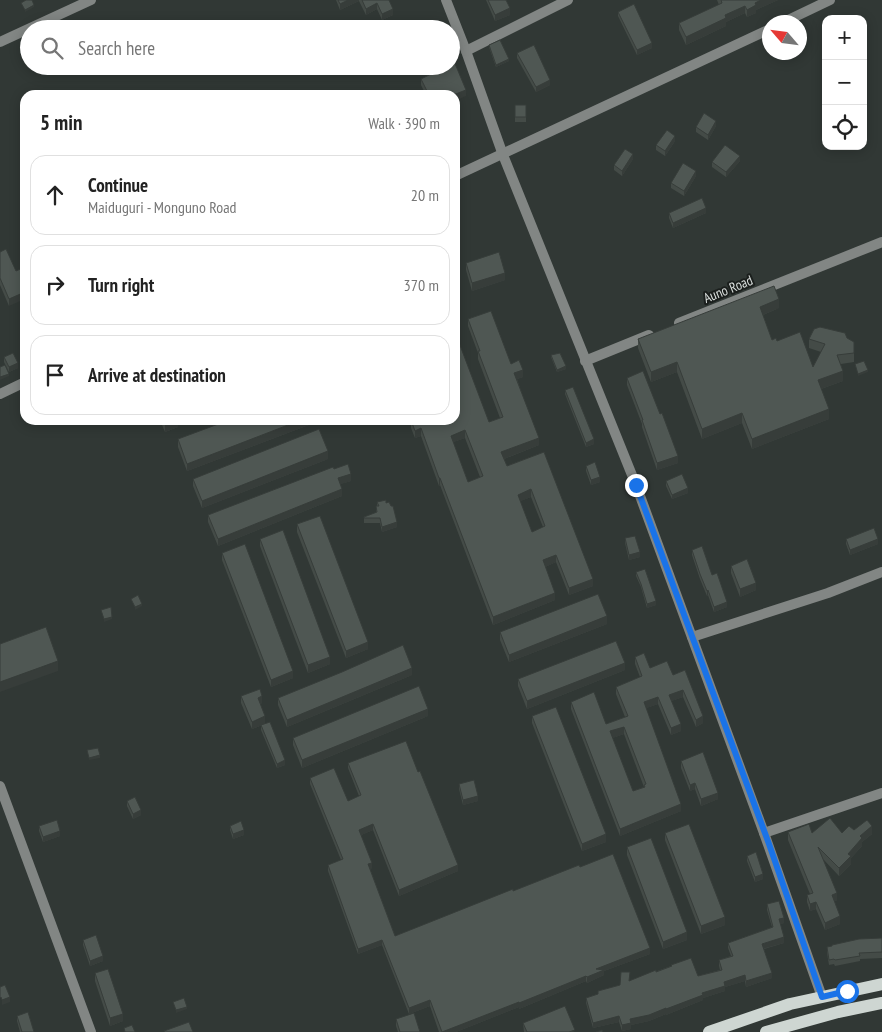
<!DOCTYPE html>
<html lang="en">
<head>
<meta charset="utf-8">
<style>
  :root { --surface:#fff; --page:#f2f2f2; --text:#222; --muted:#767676; --line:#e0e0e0 }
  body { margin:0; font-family:"PT Sans Narrow",sans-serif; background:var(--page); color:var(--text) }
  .controls { position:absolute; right:15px; top:15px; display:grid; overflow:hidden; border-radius:10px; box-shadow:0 2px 12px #0003 }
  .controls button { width:45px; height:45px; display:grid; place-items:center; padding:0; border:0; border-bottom:1px solid var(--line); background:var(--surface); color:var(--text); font:25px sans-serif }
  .compass { position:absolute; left:762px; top:15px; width:45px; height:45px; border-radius:50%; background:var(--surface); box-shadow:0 2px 12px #0003; rotate:298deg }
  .stop { position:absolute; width:15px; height:15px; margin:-11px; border:4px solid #1a73e8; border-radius:50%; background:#fff }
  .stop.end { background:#1a73e8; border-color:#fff; box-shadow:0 1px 5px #0008 }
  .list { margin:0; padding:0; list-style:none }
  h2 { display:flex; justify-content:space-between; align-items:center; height:65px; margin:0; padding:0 20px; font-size:21px }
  h2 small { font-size:16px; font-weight:400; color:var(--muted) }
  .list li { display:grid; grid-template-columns:32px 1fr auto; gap:15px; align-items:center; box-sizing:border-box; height:80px; margin:0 10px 10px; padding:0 10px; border:1px solid var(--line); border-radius:15px }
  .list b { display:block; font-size:19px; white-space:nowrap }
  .list p { margin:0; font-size:16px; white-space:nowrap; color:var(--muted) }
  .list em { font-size:16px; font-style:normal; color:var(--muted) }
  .icon { flex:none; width:28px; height:28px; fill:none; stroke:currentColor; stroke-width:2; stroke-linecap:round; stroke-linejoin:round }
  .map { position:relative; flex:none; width:882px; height:1032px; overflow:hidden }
  .search { position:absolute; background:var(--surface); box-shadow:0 2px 12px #0003; left:20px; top:20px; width:440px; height:55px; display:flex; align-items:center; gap:12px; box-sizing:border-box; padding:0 18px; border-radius:28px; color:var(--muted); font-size:19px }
  .panel { position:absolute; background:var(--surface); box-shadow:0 2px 12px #0003; left:20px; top:90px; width:440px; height:335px; border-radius:15px }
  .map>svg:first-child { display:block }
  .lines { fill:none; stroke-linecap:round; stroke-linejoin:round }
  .minor { stroke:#828684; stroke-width:10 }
  .major { stroke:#ced6d2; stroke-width:12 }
  .wall { fill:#444b47; fill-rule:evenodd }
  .shaded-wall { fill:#373d3a }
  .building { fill:#4f5753; stroke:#373d3a; fill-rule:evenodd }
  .route { stroke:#1a73e8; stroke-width:6 }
  .labels { text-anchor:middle; stroke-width:4; stroke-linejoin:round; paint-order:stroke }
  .street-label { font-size:14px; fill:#dadfdd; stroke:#1b1f1d }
</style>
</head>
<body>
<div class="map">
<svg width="882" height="1032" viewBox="0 0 882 1032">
  <rect width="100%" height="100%" fill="#313835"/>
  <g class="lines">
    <!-- minor -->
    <g class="minor">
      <path d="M446 0 466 51 503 155 636 485 764 833 822 997"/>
      <path d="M784 22 830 0"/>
      <path d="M0 42 91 0"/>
      <path d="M466 51 568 0"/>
      <path d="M455 176 770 29"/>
      <path d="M679 323 882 242"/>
      <path d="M585 361 649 335"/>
      <path d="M0 394 25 382"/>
      <path d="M692 637 828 593 882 572"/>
      <path d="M0 786 91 1032"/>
      <path d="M764 833 882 793"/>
    </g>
    <!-- major -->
    <g class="major">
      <path d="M709 1032 790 1004 882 984"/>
      <path d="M766 1032 838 1012 882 1003"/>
    </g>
  </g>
  <!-- wall -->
  <g class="wall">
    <path d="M336 0H389L393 15 382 20 377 9 366 15 359 1 340 10Z"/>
    <path d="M486 0H506L510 15 495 21Z"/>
    <path d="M717 0H778L756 10V13L747 17 745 13 726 22V26L686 45 679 30V23L719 5Z"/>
    <path d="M618 12 652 48 637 55 618 16Z"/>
    <path d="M489 45 509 61 496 67 489 47Z"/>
    <path d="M517 53 550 85 536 92 517 58Z"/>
    <path d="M452 55 466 96 455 95H426L421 85V79L430 74 429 71V66H451Z"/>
    <rect x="515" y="105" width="11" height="17"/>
    <path d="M716 126 708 140 696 132V127Z"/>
    <path d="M675 141 665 156 656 150V145Z"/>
    <path d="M633 159 622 176 614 170V165Z"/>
    <path d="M740 161 726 177 712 167V162Z"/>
    <path d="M696 176 684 196 671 188V183Z"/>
    <path d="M669 213H706L673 228 669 218Z"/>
    <path d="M0 252 16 271 9 306 0 285Z"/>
    <path d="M466 263 505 280 472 291 466 270Z"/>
    <path d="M779 308 763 315 772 340 777 341 813 367 821 352 809 348V339L847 338 854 353V362L841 364 843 381 821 389 829 419 752 449 742 423 702 439 677 372 651 382 638 348V339Z"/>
    <path d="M468 319 523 377 517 379 539 445 504 459 507 466 544 452 593 586 569 595 556 562 545 567 555 600 493 625 440 485 439 486 421 436 415 438 411 428V420L489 422 500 418 478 359V353L468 326ZM465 438 480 477 468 482 453 442ZM531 497 543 527 532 532 520 501Z"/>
    <path d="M551 355 566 369 557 372 551 357Z"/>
    <path d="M4 357 18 368 9 372 4 362Z"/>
    <path d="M627 378 678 463 657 470 642 427V424L627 385Z"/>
    <path d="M565 390 594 444 586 447 565 394Z"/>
    <path d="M160 420H178V427L165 432Z"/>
    <path d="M314 420V423L187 471 178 447V439Z"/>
    <path d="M328 459 202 508 193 486V479Z"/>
    <path d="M586 466 600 482 591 485 586 471Z"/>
    <path d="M334 469 351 481 340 484 342 496 218 546 208 522V515Z"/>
    <path d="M666 481 688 493 672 499 666 486Z"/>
    <path d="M377 502 397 527 382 532 380 523H364V517L376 513V506H377Z"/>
    <path d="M297 524 368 649 346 658 297 532Z"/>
    <path d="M625 538 640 557 629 560 625 543Z"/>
    <path d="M260 539 330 664 308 673 260 546Z"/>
    <path d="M846 539 878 544 850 555 846 544Z"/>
    <path d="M692 550 712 575 727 607 714 612 708 595 707 596 700 579 692 555Z"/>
    <path d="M222 553 293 678 271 687 222 560Z"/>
    <path d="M731 566 756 590 740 597 731 573Z"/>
    <path d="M636 572 656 605 647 608 641 587 636 576Z"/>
    <path d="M607 624 509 662 500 640V632Z"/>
    <path d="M635 657 650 668 673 675 685 670 703 723 696 727 683 697 671 701 681 731 671 735 658 704 646 708 681 811 620 836 571 709V702L606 724 625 717 616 694V687L640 677 635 664ZM624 734 644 787 633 791 612 738Z"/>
    <path d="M625 670 527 709 518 686V679Z"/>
    <path d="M412 675 287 727 278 705V698Z"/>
    <path d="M241 696 262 703 260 704 265 724 252 729 241 703Z"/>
    <path d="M428 716 302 768 293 745V738Z"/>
    <path d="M532 716 606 842 582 851 532 723Z"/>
    <path d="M261 725 285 765 277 768 261 730Z"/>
    <path d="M681 761 718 799 701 806 695 789 690 791 681 768Z"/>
    <path d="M348 763 458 871 399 896 373 830 361 835 372 868 370 869 395 936 513 891 580 867 650 954 604 971V975L587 983 586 981 519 1009V1007L456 1032H439L430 1006 409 1014 382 945 358 954 328 871V865L341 860 310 784V778L348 801 359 796 348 768Z"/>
    <path d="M459 784 478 801 463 805 459 789Z"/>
    <path d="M127 801 141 815 133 819 127 806Z"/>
    <path d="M39 826 60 836 43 842 39 831Z"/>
    <path d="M230 826 244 835 233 839 230 830Z"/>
    <path d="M854 830 872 834 862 842V846L851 858V864L839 876 823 859 837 900 834 902 840 924 825 930 816 909 810 911 807 902V895L810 894 788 840V832L842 833Z"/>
    <path d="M665 833 725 925 701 934 665 840Z"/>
    <path d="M627 847 687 940 663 949 627 855Z"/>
    <path d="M747 856 763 879 755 882 747 861Z"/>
    <path d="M767 904 784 923 780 924 784 943 764 949 772 978 746 987 745 981 725 987V991L703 998V1000L666 1015V1014L649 1021 631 1025V1029L622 1031 619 1022 593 1028 586 1003V998L598 994V991L620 985 630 981 671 966V965L698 976 720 970 719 966V960L731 956 728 948V943L772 927 767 910Z"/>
    <path d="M882 938V958L860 959V961L835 966 834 964 829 965 827 953V947Z"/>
    <path d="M83 940 103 961 90 966 83 945Z"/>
    <path d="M95 973 123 1021 110 1026 95 981Z"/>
    <path d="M17 1016 34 1032H20L17 1021Z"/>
    <path d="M396 1019 420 1032H398L396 1026Z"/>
    <path d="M523 1023 575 1032H524Z"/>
  </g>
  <!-- shaded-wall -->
  <g class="shaded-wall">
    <path d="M348 0H359V1L340 10V4Z"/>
    <path d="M761 0H778L756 10V13L747 17V10L755 3Z"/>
    <path d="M377 3V9L366 15V9Z"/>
    <path d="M34 5V7L25 12V10Z"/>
    <path d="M745 6V13L726 22V26L686 45V37L725 15Z"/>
    <path d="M510 8V15L495 21V15Z"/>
    <path d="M393 9V15L382 20V14Z"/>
    <path d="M652 43V48L637 55V50Z"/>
    <path d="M509 59V61L496 67V65Z"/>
    <path d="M550 80V85L536 92V87Z"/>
    <path d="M466 90V96L455 101V95H453Z"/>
    <path d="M716 121V126L708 140V135Z"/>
    <path d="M675 136V141L665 156V151Z"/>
    <path d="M460 147V152L455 153V149Z"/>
    <path d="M633 154V159L622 176V171Z"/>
    <path d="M740 156V161L726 177V172Z"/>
    <path d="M696 171V176L684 196V191Z"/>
    <path d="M706 208V213L673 228V223Z"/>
    <path d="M505 273V280L472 291V283Z"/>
    <path d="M25 292V299L9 306V299Z"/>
    <path d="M779 299V308L760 316V307Z"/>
    <path d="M677 362V372L651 382V372Z"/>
    <path d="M18 363V368L9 372V367Z"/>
    <path d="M566 366V369L557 372V370Z"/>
    <path d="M523 370V377L514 380V373Z"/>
    <path d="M868 370V372L858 376V374Z"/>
    <path d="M843 371V381L818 390V380Z"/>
    <path d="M9 374V376L0 380V377Z"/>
    <path d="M829 409V419L752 449V439Z"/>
    <path d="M742 413V423L702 439V429Z"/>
    <path d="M178 420V427L165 432V425Z"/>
    <path d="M301 420H314V423L187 471V464Z"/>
    <path d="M421 428V436L415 438V431Z"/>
    <path d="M465 430V438L451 443V436Z"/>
    <path d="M539 438V445L501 460V452Z"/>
    <path d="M594 439V444L586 447V443Z"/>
    <path d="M328 451V459L202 508V501Z"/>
    <path d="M678 456V463L657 470V463Z"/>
    <path d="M351 474V481L338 485V478Z"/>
    <path d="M600 477V482L591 485V480Z"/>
    <path d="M439 478H440V485L439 486Z"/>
    <path d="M688 488V493L672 499V495Z"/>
    <path d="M342 489V496L218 546V539Z"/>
    <path d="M531 489V497L518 502V495Z"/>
    <path d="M397 522V527L382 532V527Z"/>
    <path d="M878 539V544L850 555V550Z"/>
    <path d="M640 552V557L629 560V555Z"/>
    <path d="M556 555V562L543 568V560Z"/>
    <path d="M593 579V586L569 595V588Z"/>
    <path d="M756 583V590L740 597V589Z"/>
    <path d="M708 590V595L707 596V591Z"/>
    <path d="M555 593V600L493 625V617Z"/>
    <path d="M656 601V605L647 608V604Z"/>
    <path d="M727 602V607L714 612V607Z"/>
    <path d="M142 604V606L135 610V607Z"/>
    <path d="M607 616V624L509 662V655Z"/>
    <path d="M112 617V619L104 622V619Z"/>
    <path d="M368 642V649L346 658V651Z"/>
    <path d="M330 657V664L308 673V665Z"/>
    <path d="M58 661V671L0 692V682Z"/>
    <path d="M625 663V670L527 709V701Z"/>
    <path d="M412 668V675L287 727V720Z"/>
    <path d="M293 671V678L271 687V680Z"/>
    <path d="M683 690V697L669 702V695Z"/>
    <path d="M262 696V703L258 705V698Z"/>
    <path d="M658 697V704L644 709V702Z"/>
    <path d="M428 709V716L302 768V760Z"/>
    <path d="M265 716V724L252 729V722Z"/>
    <path d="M703 716V723L696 727V720Z"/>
    <path d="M681 724V731L671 735V728Z"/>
    <path d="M624 727V734L610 739V731Z"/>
    <path d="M100 755V758L89 760V758Z"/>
    <path d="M285 760V765L277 768V764Z"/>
    <path d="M695 783V789L690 791V785Z"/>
    <path d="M718 793V799L701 806V799Z"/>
    <path d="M478 796V801L463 805V800Z"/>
    <path d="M681 804V811L620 836V829Z"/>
    <path d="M141 810V815L133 819V814Z"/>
    <path d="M373 824V830L359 836V830Z"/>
    <path d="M872 826V834L862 842V846L851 858V864L839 876V868L848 854 860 836Z"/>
    <path d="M244 830V835L233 839V834Z"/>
    <path d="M60 831V836L43 842V837Z"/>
    <path d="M606 834V842L582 851V844Z"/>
    <path d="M372 863V868L368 870V864Z"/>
    <path d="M458 865V871L399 896V890Z"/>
    <path d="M763 874V879L755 882V877Z"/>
    <path d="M837 893V900L832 903V895Z"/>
    <path d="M816 902V909L810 911V904Z"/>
    <path d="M840 916V924L825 930V923Z"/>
    <path d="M725 917V925L701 934V926Z"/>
    <path d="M784 918V923L779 925V919Z"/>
    <path d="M687 932V940L663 949V942Z"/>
    <path d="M784 937V943L762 949V944Z"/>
    <path d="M382 940V945L358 954V949Z"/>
    <path d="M650 948V954L604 971V975L587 983V977L596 969Z"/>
    <path d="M103 956V961L90 966V961Z"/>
    <path d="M772 973V978L746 987V981Z"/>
    <path d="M745 975V981L725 987V991L703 998V1000L666 1015V1009L724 982Z"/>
    <path d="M586 976V981L519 1009V1003Z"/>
    <path d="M10 997V1002L2 1005V1000Z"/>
    <path d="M430 1000V1006L409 1014V1008Z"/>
    <path d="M519 1002V1007L456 1032H442Z"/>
    <path d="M187 1007V1009L176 1013V1010Z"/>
    <path d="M666 1008V1014L649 1021 631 1025V1029L622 1031V1025L630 1019Z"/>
    <path d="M123 1014V1021L110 1026V1018Z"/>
    <path d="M619 1016V1022L593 1028V1023Z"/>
  </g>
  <!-- building -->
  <g class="building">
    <path d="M26 0H32L34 5 25 10 21 3Z"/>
    <path d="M338 0H348L340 4Z"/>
    <path d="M362 0H389L393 9 382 14 377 3 366 9Z"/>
    <path d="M488 0H506L510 8 495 15Z"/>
    <path d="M721 0H761L755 3 756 5 747 10 745 6 725 15 726 18 686 37 679 23 722 3Z"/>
    <path d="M634 4 652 43 637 50 618 12Z"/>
    <path d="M80 21 84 29H66Z"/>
    <path d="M500 40 509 59 496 65 489 45Z"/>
    <path d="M534 45 550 80 536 87 517 53Z"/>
    <path d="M451 54 466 90 453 95H439V94L437 95H429L421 79 433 73 430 66H451Z"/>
    <rect x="515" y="105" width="11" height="12"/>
    <path d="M704 113 716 121 708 135 696 127Z"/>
    <path d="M667 130 675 136 665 151 656 145Z"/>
    <path d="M455 134 460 147 455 149Z"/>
    <path d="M725 145 740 156 726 172 712 162Z"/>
    <path d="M625 149 633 154 622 171 614 165Z"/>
    <path d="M683 163 696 171 684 191 671 183Z"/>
    <path d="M702 198 706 208 673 223 669 213Z"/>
    <path d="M6 249 16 271 25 267V292L9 299 0 278V252Z"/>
    <path d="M499 252 505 273 472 283 466 263Z"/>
    <path d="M774 286 779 299 760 307 772 340 776 338 777 341 800 332 813 367 825 344 809 339 814 329 820 327 845 333 847 338 854 342V353L837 355 843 371 818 380 829 409 752 439 742 413 702 429 677 362 651 372 638 339Z"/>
    <path d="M491 311 511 364 519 360 523 370 514 373 539 438 501 452 507 466 544 452 593 579 569 588 556 555 543 560 555 593 493 617 440 478H439L421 428 415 431 411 420H455V332L489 422 503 417 478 351H480L468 319ZM465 430 483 476 468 482 451 436ZM531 489 545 526 532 532 518 495Z"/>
    <path d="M13 353 18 363 9 367 4 357Z"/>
    <path d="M560 353 566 366 557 370 551 355Z"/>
    <path d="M864 361 868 370 858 374 855 364Z"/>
    <path d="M5 365 9 374 0 377V367Z"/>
    <path d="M643 371 660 414 662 413 678 456 657 463 642 420H643L627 378Z"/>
    <path d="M573 387 594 439 586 443 565 390Z"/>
    <path d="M163 420H178L165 425Z"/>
    <path d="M229 420H301L187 464 178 439Z"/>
    <path d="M319 429 328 451 202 501 193 479Z"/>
    <path d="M595 462 600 477 591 480 586 466Z"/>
    <path d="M348 464 351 474 338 478 342 489 218 539 208 515 333 467 334 469Z"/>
    <path d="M682 474 688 488 672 495 666 481Z"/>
    <path d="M386 500V503L389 502 391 506H393L397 522 382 527 380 518H364V517L377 512 376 506H379L377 502Z"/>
    <path d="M320 516 368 642 346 651 297 524Z"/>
    <path d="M874 528 878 539 850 550 846 539Z"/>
    <path d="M283 530 330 657 308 665 260 539Z"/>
    <path d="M635 536 640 552 629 555 625 538Z"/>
    <path d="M245 544 293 671 271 680 222 553Z"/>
    <path d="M702 546 712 575 717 573 727 602 714 607 708 590 707 591 700 574 692 550Z"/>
    <path d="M747 559 756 583 740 589 731 566Z"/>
    <path d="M645 569 656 601 647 604 641 584 636 572Z"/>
    <path d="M598 594 607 616 509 655 500 632Z"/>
    <path d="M138 595 142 604 135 607 131 599Z"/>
    <path d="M111 607 112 617 104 619 101 610Z"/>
    <path d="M46 627 58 661 0 682V644Z"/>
    <path d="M616 641 625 663 527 701 518 679Z"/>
    <path d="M403 645 412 668 287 720 278 698 342 672Z"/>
    <path d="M644 653 650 668 667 661 673 675 685 670 703 716 696 720 683 690 669 695 681 724 671 728 658 697 644 702 681 804 620 829 571 702 594 692 606 724 628 716 616 687 642 676 635 657ZM624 727 646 784 644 785 645 787 633 791 610 731Z"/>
    <path d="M419 686 428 709 302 760 293 738Z"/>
    <path d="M260 689 262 696 258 698 265 716 252 722 241 696Z"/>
    <path d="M556 707 606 834 582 844 532 716Z"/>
    <path d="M270 722 285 760 277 764 261 725Z"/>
    <path d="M406 741 418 772 420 771 458 865 399 890 373 824 359 830 372 863 368 864 395 936 513 889V891L579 865 580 867 613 854 650 948 596 969 604 970 587 977 586 976 519 1003V1002L442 1032 430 1000 409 1008 382 940 358 949 328 865 343 859 310 778 334 768 348 801 361 795 348 763Z"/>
    <path d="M98 748 100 755 89 758 87 750Z"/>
    <path d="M703 752 718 793 701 799 695 783 690 785 681 761Z"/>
    <path d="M474 780 478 796 463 800 459 784Z"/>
    <path d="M135 797 141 810 133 814 127 801Z"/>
    <path d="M830 818 842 833 849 826 854 830 867 820 872 826 860 836 862 838 848 854 851 856 839 868 818 847 837 893 832 895 840 916 825 923 816 902 810 904 807 895 813 893 788 832 809 824 812 833Z"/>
    <path d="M57 820 60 831 43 837 39 826Z"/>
    <path d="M241 821 244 830 233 834 230 826Z"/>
    <path d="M689 824 725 917 701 926 665 833Z"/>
    <path d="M651 838 687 932 663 942 627 847Z"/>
    <path d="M756 852 763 874 755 877 747 856Z"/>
    <path d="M779 901 784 918 779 919 784 937 762 944 772 973 746 981 745 975 724 982 725 986 702 993 703 995 666 1009V1008L649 1015 630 1019 631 1023 622 1025 619 1016 593 1023 586 998 598 994V991L620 985 621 972H630L629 981 656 970V972L672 966 671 965 691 958 698 976 722 970 719 960 733 956 728 943 773 927 767 904Z"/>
    <path d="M96 935 103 956 90 961 83 940Z"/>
    <path d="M882 938V952L859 953 860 956 835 960 834 959 829 960 827 947 832 946V945L859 939Z"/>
    <path d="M108 969 123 1014 110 1018 95 973Z"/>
    <path d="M5 985 10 997 2 1000 1 997 0 998V987Z"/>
    <path d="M184 998 187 1007 176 1010 173 1002Z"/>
    <path d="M565 1006 575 1030 569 1032H527L523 1023Z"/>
    <path d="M28 1012 34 1032H22L17 1016Z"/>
    <path d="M414 1013 420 1032H400L396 1019Z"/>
    <path d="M189 1022 193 1032H165L164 1031Z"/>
    <path d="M132 1025 135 1032H125L124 1028Z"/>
    <path d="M602 1030 603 1032H596Z"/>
  </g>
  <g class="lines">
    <!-- route -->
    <path class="route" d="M636 485 769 844 822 997 847 991"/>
  </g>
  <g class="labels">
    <!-- street labels -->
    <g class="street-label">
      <text transform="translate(728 289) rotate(-22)" y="5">Auno Road</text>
    </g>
  </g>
</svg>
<div class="controls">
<button>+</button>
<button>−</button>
<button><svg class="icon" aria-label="locate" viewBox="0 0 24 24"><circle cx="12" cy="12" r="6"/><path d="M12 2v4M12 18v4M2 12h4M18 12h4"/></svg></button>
</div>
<svg class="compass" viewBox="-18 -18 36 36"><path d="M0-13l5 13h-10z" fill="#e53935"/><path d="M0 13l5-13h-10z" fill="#767676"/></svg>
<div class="stop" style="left:847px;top:991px"></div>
<div class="stop end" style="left:636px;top:485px"></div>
<div class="search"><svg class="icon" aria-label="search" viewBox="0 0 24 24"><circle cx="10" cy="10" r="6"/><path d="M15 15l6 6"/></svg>Search here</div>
<section class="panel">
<h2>5 min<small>Walk · 390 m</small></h2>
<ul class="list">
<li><svg class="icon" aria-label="ahead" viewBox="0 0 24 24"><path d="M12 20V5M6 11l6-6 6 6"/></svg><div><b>Continue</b><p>Maiduguri - Monguno Road</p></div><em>20 m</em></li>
<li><svg class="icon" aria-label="right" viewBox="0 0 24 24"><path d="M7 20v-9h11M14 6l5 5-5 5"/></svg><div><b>Turn right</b></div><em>370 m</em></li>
<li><svg class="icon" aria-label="arrive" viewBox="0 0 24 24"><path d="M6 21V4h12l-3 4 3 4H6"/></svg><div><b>Arrive at destination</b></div></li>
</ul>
</section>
</div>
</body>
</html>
